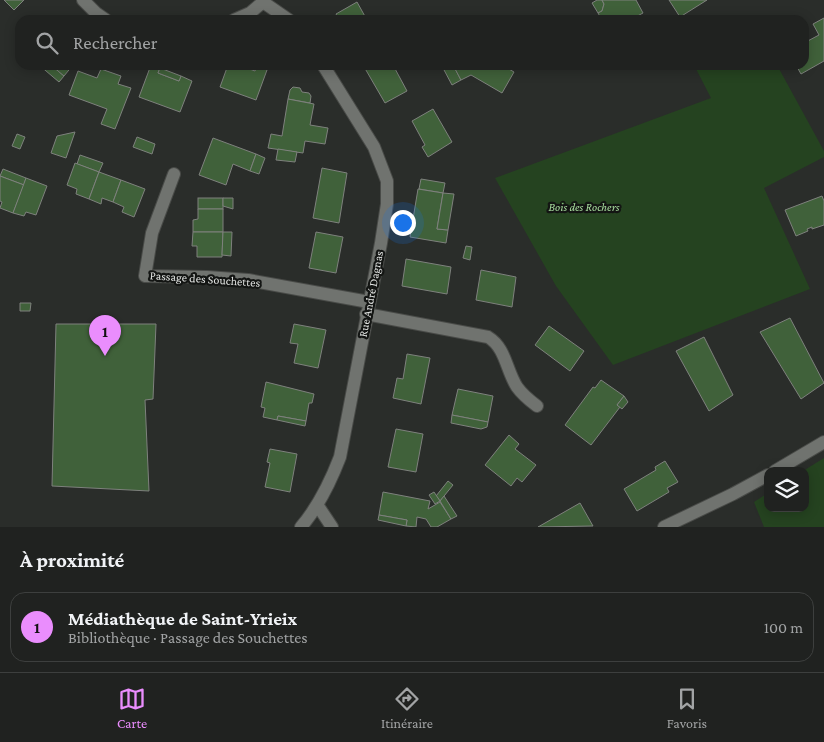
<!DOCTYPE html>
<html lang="fr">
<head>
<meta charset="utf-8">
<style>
  :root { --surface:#202220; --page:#282a29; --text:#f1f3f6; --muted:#a2a4a5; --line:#3d3f3e; --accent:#ea8dfd }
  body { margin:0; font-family:"Crimson Pro",serif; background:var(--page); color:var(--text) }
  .controls { position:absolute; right:15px; bottom:15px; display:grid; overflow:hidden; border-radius:10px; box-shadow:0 2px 12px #0003 }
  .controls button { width:45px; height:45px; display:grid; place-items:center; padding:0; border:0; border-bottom:1px solid var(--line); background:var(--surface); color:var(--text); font:25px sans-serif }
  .you { position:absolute; left:402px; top:222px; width:18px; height:18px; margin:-12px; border:4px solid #fff; border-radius:50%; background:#1a73e8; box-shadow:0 0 0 8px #1a73e833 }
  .badge { display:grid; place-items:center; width:32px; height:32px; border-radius:50%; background:var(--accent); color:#111; font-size:16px; font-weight:700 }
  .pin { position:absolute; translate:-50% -41px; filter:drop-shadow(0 1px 2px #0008) }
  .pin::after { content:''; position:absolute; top:26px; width:18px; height:15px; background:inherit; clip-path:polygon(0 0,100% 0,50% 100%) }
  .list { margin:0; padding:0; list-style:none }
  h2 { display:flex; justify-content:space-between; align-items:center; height:65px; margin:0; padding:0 20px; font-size:21px }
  h2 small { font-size:16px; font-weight:400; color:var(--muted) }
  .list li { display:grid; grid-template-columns:32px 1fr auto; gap:15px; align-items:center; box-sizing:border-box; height:70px; margin:0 10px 10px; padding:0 10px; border:1px solid var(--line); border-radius:15px }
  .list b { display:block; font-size:19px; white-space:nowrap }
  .list p { margin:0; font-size:16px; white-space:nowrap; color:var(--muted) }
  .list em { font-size:16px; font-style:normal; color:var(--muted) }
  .icon { flex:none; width:28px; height:28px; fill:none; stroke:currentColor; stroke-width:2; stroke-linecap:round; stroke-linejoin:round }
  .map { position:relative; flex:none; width:824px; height:527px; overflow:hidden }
  .search { position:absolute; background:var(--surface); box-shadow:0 2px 12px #0003; left:15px; right:15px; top:15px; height:55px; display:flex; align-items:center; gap:12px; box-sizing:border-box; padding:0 18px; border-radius:15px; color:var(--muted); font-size:19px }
  .sheet { height:145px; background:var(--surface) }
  nav { display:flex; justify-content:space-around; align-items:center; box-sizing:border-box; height:70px; border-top:1px solid var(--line); background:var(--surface); font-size:14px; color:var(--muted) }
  nav a { display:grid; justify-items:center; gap:2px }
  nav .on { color:var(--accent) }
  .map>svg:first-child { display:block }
  .green { fill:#254320 }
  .building { fill:#40613a; stroke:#7e817d }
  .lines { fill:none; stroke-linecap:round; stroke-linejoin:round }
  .street-casing { stroke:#494b48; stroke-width:14 }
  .street { stroke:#70736f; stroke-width:12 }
  .labels { text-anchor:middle; stroke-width:4.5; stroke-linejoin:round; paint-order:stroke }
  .park-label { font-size:12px; font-style:italic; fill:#a9de9f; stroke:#131513 }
  .street-label { font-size:12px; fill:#e1e3e1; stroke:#131513 }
</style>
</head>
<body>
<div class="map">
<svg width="824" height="527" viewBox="0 0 824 527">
  <rect width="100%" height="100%" fill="#2a2d2a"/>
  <!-- green -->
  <g class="green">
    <path d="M694 65H777L824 151V157L764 188 810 289 613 365 556 286 495 178 711 98Z"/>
    <path d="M824 458V527H764L754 502 768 493V508H805V471H803Z"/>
  </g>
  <!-- building -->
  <g class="building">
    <path d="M4 0H24L14 10Z"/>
    <path d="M597 0H602L604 4 602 11 598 13 592 3Z"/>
    <path d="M602 0H636L643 13 630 20H613L612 19 602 20 598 13 602 11 604 4Z"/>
    <path d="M669 0H707L680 17Z"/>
    <path d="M357 2 367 20H339L336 14Z"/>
    <path d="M824 18V61L801 74 796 65H804V43L819 35 813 24Z"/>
    <path d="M39 65H51L64 76 59 82Z"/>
    <path d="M51 65H73L64 76Z"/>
    <path d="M151 65 160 68 158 73 179 81 181 76 192 81 180 112 139 97Z"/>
    <path d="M228 65H239L255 71 257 66 267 70 256 100 220 87Z"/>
    <path d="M363 65H393L407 91 385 103Z"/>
    <path d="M448 65H453L461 80 452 85 443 68Z"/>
    <path d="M453 65H502L514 72 502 93 471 75 461 80Z"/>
    <path d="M160 68 181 76 179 81 158 73Z"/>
    <path d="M101 69 121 76 118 84 131 88 115 129 101 124 107 109 69 95 78 71 97 78Z"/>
    <path d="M293 87 300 88 302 92 309 93 311 96 310 103 288 99 290 90Z"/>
    <path d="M288 99 314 104 310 125 328 128 325 144 305 141 303 153 268 148 271 134 282 136Z"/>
    <path d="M433 109 452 142 428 157 422 147 425 145 412 121Z"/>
    <path d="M75 132 66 158 51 153 57 136Z"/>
    <path d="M17 134 25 137 20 149 12 146Z"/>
    <path d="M137 137 155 144 152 154 133 147Z"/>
    <path d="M213 138 256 154 250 171 233 164 226 185 199 175Z"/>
    <path d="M278 149 297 152 295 162 276 160Z"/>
    <path d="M256 154 265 158 259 174 250 171Z"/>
    <path d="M80 155 103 163 99 172 77 164Z"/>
    <path d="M75 163 99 172 89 199 76 194 77 189 67 185Z"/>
    <path d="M322 168 347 173 339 223 313 218Z"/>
    <path d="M3 169 26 178 24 185 0 176Z"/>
    <path d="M99 172 121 180 113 202 102 198 101 204 89 199Z"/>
    <path d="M0 176 24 185 13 213 0 208 2 202 0 201Z"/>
    <path d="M26 178 47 186 36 215 26 212 24 216 13 213Z"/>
    <path d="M421 179 445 183 443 193 419 189Z"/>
    <path d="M121 180 145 189 134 217 122 212 124 207 113 202Z"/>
    <path d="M418 189 443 193 437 229 448 230 446 243 410 237Z"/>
    <path d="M443 193 454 194 448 230 437 229Z"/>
    <path d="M822 196 824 201V225L812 229V227L807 229 808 231 796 236 785 210Z"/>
    <rect x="198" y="198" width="25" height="11"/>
    <path d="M223 198H233V209L223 206Z"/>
    <path d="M198 209H223V232H193V220L198 219Z"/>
    <path d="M193 232H223L222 257H197V246H192Z"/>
    <path d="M223 232H232L231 256 222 255Z"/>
    <path d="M316 232 343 237 336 273 309 268Z"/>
    <path d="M466 246 472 247 470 260 463 258Z"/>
    <path d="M406 259 451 267 447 294 402 286Z"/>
    <path d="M481 270 516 277 512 307 476 300Z"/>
    <path d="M20 303H31L30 311H20Z"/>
    <path d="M790 318 824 383 801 399 760 332Z"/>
    <path d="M56 324H156L153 399 145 400 149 491 52 486Z"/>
    <path d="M294 324 326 330 318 368 294 363 298 344 290 343Z"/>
    <path d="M549 326 584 351 570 371 535 345Z"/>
    <path d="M704 337 733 395 709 411 676 351Z"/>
    <path d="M407 354 430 358 421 404 393 398 397 378 403 379Z"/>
    <path d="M601 380 624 396 617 405 620 407 591 445 565 425 593 387 595 388Z"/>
    <path d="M266 382 314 394 312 403H309L306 421 278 416 277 420 263 417 265 408 261 407Z"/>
    <path d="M458 389 493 396 488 422 452 415Z"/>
    <path d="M624 396 628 402 622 409 617 405Z"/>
    <path d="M452 415 488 422 487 427 481 429 451 423Z"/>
    <path d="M278 416 306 421 305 426 277 420Z"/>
    <path d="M396 429 423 434 416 472 388 467Z"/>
    <path d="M509 435 519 444 515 449 536 465 522 482 517 478 511 486 485 465Z"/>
    <path d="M270 449 297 454 290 492 265 487 270 463 267 462Z"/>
    <path d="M665 461 678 482 667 488 669 492 637 511 624 489 656 470 655 467Z"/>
    <path d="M448 481 453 485 440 501 436 496Z"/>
    <path d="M383 492 430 501 428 509 440 502 451 519 437 527H431L426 519 417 517 416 527 406 526 407 520 379 515Z"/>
    <path d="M434 492 440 501 435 504 429 495Z"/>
    <path d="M444 496 457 516 451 519 440 501Z"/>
    <path d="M580 503 593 526 538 527Z"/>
    <path d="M379 515 407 520 406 526 378 520Z"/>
  </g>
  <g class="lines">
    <defs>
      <g id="street">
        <path d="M83 0 96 13 106 20"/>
        <path d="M234 20 250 13 263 2 289 20"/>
        <path d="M174 174 152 233 145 276 207 277 248 280 369 302"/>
        <path d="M366 314 488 337C506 348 506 370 517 387 522 394 529 400 537 406"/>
        <path d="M775 471 824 442"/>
        <path d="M318 506 332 527"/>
        <path d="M301 527C319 506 330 483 340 457L381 243 387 204V181L374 147 323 65"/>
        <path d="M664 527 733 494 768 475"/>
      </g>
    </defs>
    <!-- street casing -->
    <use href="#street" class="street-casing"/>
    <!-- street -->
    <use href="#street" class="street"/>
  </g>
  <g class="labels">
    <!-- park labels -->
    <g class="park-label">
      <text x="584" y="211">Bois des Rochers</text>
    </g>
    <!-- street labels -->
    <g class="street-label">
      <text transform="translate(205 279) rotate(4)" y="4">Passage des Souchettes</text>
      <text transform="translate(371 294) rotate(-79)" y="4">Rue André Dagnas</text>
    </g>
  </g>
</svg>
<div class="controls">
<button><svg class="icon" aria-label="layers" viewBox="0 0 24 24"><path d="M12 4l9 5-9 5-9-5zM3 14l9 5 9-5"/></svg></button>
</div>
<div class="you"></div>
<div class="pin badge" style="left:105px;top:356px">1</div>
<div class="search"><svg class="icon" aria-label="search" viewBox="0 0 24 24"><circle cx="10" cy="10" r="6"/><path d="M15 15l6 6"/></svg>Rechercher</div>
</div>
<section class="sheet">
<h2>À proximité<small></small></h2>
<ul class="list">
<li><span class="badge">1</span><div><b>Médiathèque de Saint-Yrieix</b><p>Bibliothèque · Passage des Souchettes</p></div><em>100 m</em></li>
</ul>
</section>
<nav>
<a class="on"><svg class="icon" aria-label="map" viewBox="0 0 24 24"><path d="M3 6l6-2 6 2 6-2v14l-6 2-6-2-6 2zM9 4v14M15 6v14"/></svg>Carte</a>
<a><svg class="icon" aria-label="directions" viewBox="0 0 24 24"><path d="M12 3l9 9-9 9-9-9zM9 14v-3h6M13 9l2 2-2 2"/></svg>Itinéraire</a>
<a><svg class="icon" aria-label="saved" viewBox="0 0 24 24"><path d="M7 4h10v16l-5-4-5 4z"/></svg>Favoris</a>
</nav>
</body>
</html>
